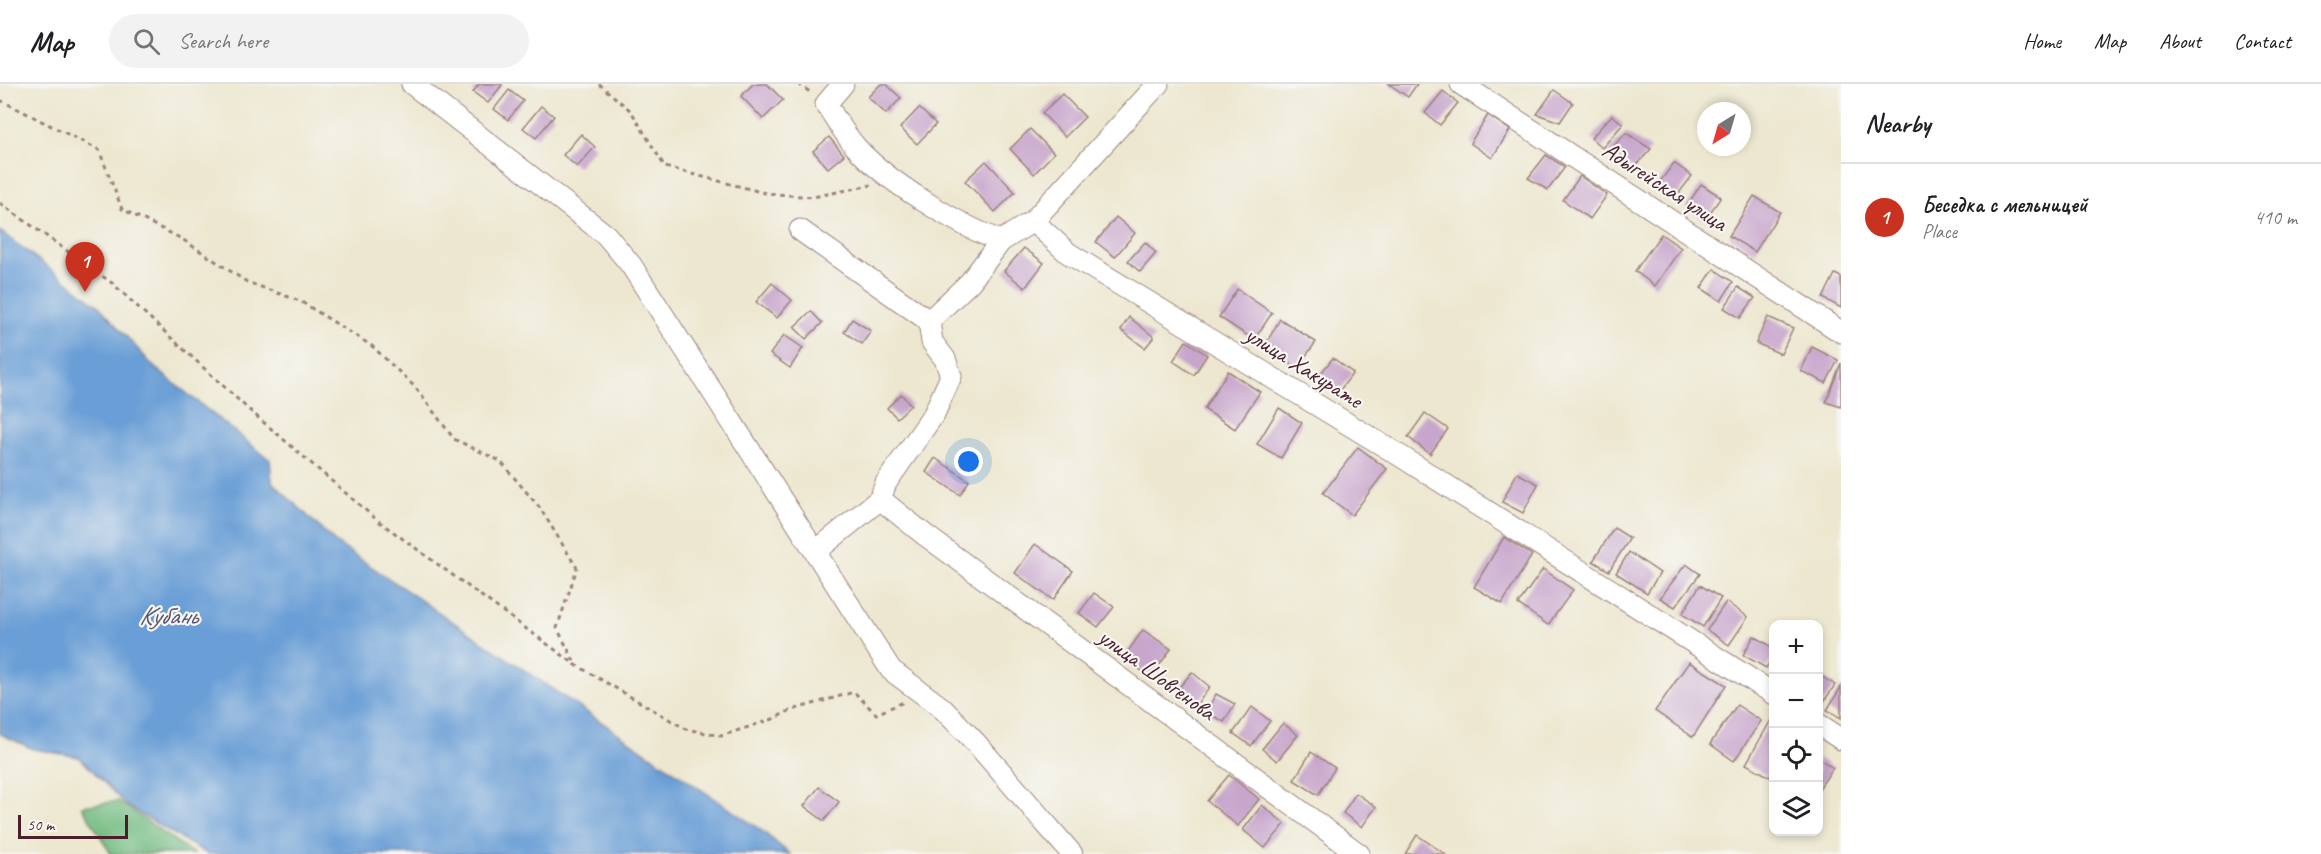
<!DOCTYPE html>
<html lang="en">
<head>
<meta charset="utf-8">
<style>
  :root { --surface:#fff; --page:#f2f2f2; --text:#202124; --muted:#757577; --line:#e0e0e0; --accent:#c8321e }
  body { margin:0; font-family:Caveat,sans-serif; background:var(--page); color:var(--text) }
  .controls { position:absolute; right:18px; bottom:18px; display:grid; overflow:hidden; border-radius:12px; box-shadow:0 3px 9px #0003 }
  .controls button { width:54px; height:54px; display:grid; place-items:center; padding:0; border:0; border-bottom:2px solid var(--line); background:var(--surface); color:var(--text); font:30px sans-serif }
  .compass { position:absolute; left:1697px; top:18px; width:54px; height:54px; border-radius:50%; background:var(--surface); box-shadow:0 3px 9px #0003; rotate:217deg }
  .scale { position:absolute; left:18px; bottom:15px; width:110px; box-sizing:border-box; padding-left:6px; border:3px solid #4a1f2b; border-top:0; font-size:16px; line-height:21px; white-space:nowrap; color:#4a1f2b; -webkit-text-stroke:4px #f6f6f2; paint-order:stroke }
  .you { position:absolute; left:969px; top:378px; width:21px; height:21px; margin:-15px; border:4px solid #fff; border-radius:50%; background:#1a73e8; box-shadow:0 0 0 9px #1a73e833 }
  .badge { display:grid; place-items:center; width:39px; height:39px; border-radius:50%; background:var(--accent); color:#fff; font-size:20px; font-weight:700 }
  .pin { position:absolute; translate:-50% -50px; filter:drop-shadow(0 2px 3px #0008) }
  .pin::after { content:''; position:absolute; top:32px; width:21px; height:18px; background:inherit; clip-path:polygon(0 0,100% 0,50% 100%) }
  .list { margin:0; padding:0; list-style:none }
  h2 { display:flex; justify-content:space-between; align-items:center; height:78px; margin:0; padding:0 24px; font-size:26px }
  h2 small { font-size:20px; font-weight:400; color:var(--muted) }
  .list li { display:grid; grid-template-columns:39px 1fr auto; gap:18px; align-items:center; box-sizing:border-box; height:108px; padding:0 24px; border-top:2px solid var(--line) }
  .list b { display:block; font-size:22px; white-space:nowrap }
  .list p { margin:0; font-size:20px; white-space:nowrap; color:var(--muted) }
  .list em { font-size:20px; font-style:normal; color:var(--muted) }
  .icon { flex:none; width:33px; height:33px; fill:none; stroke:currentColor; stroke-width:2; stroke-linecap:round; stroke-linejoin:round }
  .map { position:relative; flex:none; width:1841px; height:770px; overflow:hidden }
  header { display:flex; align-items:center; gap:36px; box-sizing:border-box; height:84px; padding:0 30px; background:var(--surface); border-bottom:2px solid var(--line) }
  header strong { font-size:28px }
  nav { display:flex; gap:33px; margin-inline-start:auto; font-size:21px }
  .search { width:420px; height:54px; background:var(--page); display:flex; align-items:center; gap:15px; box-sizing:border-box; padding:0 21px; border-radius:33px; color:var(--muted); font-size:22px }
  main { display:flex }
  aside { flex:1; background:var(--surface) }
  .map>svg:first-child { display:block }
  .forest { fill:#72bb81; stroke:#5e6d56; stroke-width:1.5 }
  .water { fill:#699ed6; stroke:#5a5e80; stroke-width:1.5 }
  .building { fill:#c8a6cc }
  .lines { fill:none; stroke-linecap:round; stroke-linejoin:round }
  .minor-casing { stroke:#9c837d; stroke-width:23 }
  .path { stroke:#9c837d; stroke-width:3; stroke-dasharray:4.5 4.5; stroke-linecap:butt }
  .minor { stroke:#fff; stroke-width:21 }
  .labels { text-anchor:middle; stroke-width:4.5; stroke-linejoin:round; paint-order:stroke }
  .street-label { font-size:24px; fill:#4a1f2b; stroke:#f6f6f2 }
  .water-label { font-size:26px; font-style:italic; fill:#56526f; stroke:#f6f6f2 }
</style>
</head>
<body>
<header>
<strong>Map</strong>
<div class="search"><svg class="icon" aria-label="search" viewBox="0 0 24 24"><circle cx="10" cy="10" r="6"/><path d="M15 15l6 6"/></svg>Search here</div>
<nav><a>Home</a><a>Map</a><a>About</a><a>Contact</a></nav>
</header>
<main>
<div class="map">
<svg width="1841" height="770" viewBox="0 0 1841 770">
  <rect width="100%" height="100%" fill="#f6f6f2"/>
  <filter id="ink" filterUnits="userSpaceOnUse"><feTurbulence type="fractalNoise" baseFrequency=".0167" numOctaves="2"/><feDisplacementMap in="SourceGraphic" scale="12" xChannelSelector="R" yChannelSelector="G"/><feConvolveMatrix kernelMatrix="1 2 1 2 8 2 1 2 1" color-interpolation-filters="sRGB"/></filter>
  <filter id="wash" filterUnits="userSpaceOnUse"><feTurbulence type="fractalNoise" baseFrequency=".008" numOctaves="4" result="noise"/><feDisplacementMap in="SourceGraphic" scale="24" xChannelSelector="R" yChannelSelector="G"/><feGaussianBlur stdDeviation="1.35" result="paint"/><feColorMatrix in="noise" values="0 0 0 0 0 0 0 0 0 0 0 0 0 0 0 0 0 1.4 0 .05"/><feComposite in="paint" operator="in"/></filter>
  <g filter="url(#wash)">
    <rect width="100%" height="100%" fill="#ede7cf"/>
    <!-- forest -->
    <path class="forest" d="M118 717 194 770H111L82 722Z"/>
    <!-- water -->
    <path class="water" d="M0 147 98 221 154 283 270 376 272 398 335 458 761 746 790 770H207L127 722 79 673 33 665 0 650Z"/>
    <g id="blocks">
      <!-- building -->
      <g class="building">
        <path d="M479 0H501L502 1 488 19 473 8Z"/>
        <path d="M753 0H767L783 16 763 35 741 12Z"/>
        <path d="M881 0H886L901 14 886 30 868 13Z"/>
        <path d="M1389 0H1417L1408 13Z"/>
        <path d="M509 6 523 17 508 36 494 25Z"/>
        <path d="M1554 6 1573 19 1560 38 1537 30Z"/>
        <path d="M1443 7 1458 19 1440 41 1425 29Z"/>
        <path d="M1062 10 1085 33 1065 53 1042 29Z"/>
        <path d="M541 22 554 32 536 54 523 44Z"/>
        <path d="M919 24 936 40 917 60 900 44Z"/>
        <path d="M1488 31 1510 46 1492 74 1470 59Z"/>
        <path d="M1612 31 1623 40 1602 64 1591 54Z"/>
        <path d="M1030 45 1054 69 1034 90 1010 65Z"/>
        <path d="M1626 49 1651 65 1633 85 1608 68Z"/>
        <path d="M581 50 595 63 577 83 563 71Z"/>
        <path d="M829 53 844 71 828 84 813 67Z"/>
        <path d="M1546 71 1565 83 1548 106 1528 94Z"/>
        <path d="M986 77 1015 108 995 128 965 97Z"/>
        <path d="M1674 79 1692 92 1676 113 1658 100Z"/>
        <path d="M1580 92 1607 111 1590 135 1563 116Z"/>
        <path d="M1701 100 1721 113 1705 136 1686 123Z"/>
        <path d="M1754 112 1780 128 1755 168 1729 152Z"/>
        <path d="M1116 133 1135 149 1115 173 1096 158Z"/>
        <path d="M1661 150 1681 164 1655 202 1635 187Z"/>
        <path d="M1145 158 1156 169 1140 188 1128 177Z"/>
        <path d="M1024 164 1044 179 1025 204 1004 187Z"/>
        <path d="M1714 185 1733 198 1721 217 1701 204Z"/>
        <path d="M1835 190 1841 193V224L1823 214Z"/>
        <path d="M772 199 792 216 777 234 756 218Z"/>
        <path d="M1738 203 1755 214 1740 234 1724 224Z"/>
        <path d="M1237 205 1272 229 1254 256 1219 233Z"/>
        <path d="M811 227 822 239 806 255 794 243Z"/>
        <path d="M1129 233 1154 253 1145 264 1121 246Z"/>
        <path d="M1768 233 1793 244 1781 270 1756 259Z"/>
        <path d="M852 235 871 247 862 260 844 248Z"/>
        <path d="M1280 235 1316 258 1297 284 1264 263Z"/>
        <path d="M784 251 803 264 790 284 770 270Z"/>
        <path d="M1186 257 1207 271 1194 291 1173 277Z"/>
        <path d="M1812 263 1838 276 1826 299 1801 287Z"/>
        <path d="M1333 274 1353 289 1337 310 1317 294Z"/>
        <path d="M1841 279V323L1826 318Z"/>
        <path d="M1228 287 1260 308 1235 345 1204 325Z"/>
        <path d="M901 310 911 321 897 334 887 324Z"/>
        <path d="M1279 324 1302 339 1281 374 1257 360Z"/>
        <path d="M1425 329 1448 345 1430 370 1408 353Z"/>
        <path d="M1358 363 1387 385 1352 431 1323 409Z"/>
        <path d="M935 374 969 397 960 411 926 388Z"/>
        <path d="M1517 389 1538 400 1523 429 1502 418Z"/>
        <path d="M1614 444 1630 454 1609 487 1593 477Z"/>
        <path d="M1504 453 1532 471 1502 520 1474 503Z"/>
        <path d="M1035 460 1073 487 1053 516 1015 489Z"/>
        <path d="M1629 468 1660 489 1647 509 1616 489Z"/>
        <path d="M1686 480 1700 490 1675 523 1660 514Z"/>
        <path d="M1543 485 1573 506 1548 541 1518 520Z"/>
        <path d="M1700 501 1721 514 1703 543 1682 530Z"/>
        <path d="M1094 509 1114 523 1098 543 1079 529Z"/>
        <path d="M1726 518 1748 533 1729 561 1707 546Z"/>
        <path d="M1143 546 1171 565 1151 593 1123 574Z"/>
        <path d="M1754 552 1774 564V571L1766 584 1743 571Z"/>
        <path d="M1689 578 1726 601 1693 653 1655 627Z"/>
        <path d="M1192 588 1210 603 1196 621 1177 606Z"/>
        <path d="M1820 591 1835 601 1818 626V593Z"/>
        <path d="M1841 603V634L1827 626Z"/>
        <path d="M1216 610 1235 620 1224 638 1206 628Z"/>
        <path d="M1737 621 1761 637 1734 677 1710 660Z"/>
        <path d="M1252 623 1270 637 1251 662 1233 649Z"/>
        <path d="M1771 636 1774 638V687L1770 693 1746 680Z"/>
        <path d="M1283 639 1298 651 1277 677 1262 665Z"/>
        <path d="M1311 668 1335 684 1318 711 1294 696Z"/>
        <path d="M1818 674 1833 684 1818 706Z"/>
        <path d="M1229 691 1259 715 1238 742 1207 717Z"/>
        <path d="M819 703 839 718 824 737 804 722Z"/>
        <path d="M1356 709 1376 723 1362 743 1343 729Z"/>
        <path d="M1262 721 1285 740 1265 764 1243 746Z"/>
        <path d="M1417 751 1445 770H1405Z"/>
      </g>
    </g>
  </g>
  <g filter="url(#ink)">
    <use href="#blocks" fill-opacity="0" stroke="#9c837d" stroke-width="1.5"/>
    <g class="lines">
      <defs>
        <g id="minor">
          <path d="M412 0 606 151 631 181 891 586 942 624 976 659 1072 770"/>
          <path d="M843 0 826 20C835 34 844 49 855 62 884 96 959 142 1001 157L1033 137 1158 0"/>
          <path d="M1461 0 1841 248"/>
          <path d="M1033 137 1068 169 1402 373 1774 610"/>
          <path d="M800 146 929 237"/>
          <path d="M1001 157 970 198 929 237 932 258 945 275 951 292 934 330 886 399 880 415 925 451 1359 770"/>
          <path d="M815 468 880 415"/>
          <path d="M1818 640 1841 655"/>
        </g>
      </defs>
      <!-- minor casing -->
      <use href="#minor" class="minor-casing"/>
      <!-- path -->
      <g class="path">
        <path d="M599 0 631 27 665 83 765 109 813 113 871 101"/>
        <path d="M798 0 813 10"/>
        <path d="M0 16 99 66 122 125 182 155 247 198 300 217 372 262 415 303 454 355 500 377 540 424 577 484 557 544 575 579"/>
        <path d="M0 119 112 199 247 324 377 436 576 581 686 645 721 652 773 635 789 627 854 608 876 630 906 617"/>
      </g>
      <!-- minor -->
      <use href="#minor" class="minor"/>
    </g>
  </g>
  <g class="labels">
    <!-- street labels -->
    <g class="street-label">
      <text transform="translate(1665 102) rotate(33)" y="8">Адыгейская улица</text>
      <text transform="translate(1304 283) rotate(32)" y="8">улица Хакурате</text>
      <text transform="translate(1157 590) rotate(36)" y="8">улица Шовгенова</text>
    </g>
    <!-- water labels -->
    <g class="water-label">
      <text x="168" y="540">Кубань</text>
    </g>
  </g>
</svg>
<div class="controls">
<button>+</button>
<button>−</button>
<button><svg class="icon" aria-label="locate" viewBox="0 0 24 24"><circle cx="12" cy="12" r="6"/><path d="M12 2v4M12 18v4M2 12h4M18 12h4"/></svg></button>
<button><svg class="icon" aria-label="layers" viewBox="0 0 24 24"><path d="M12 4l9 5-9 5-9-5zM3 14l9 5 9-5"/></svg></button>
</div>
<svg class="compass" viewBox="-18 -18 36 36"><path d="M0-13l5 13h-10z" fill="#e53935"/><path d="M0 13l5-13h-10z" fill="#757577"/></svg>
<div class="scale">50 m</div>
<div class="you"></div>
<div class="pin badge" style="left:85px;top:208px">1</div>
</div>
<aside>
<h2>Nearby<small></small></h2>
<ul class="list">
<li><span class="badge">1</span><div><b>Беседка с мельницей</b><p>Place</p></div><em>410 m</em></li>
</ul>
</aside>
</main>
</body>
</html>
